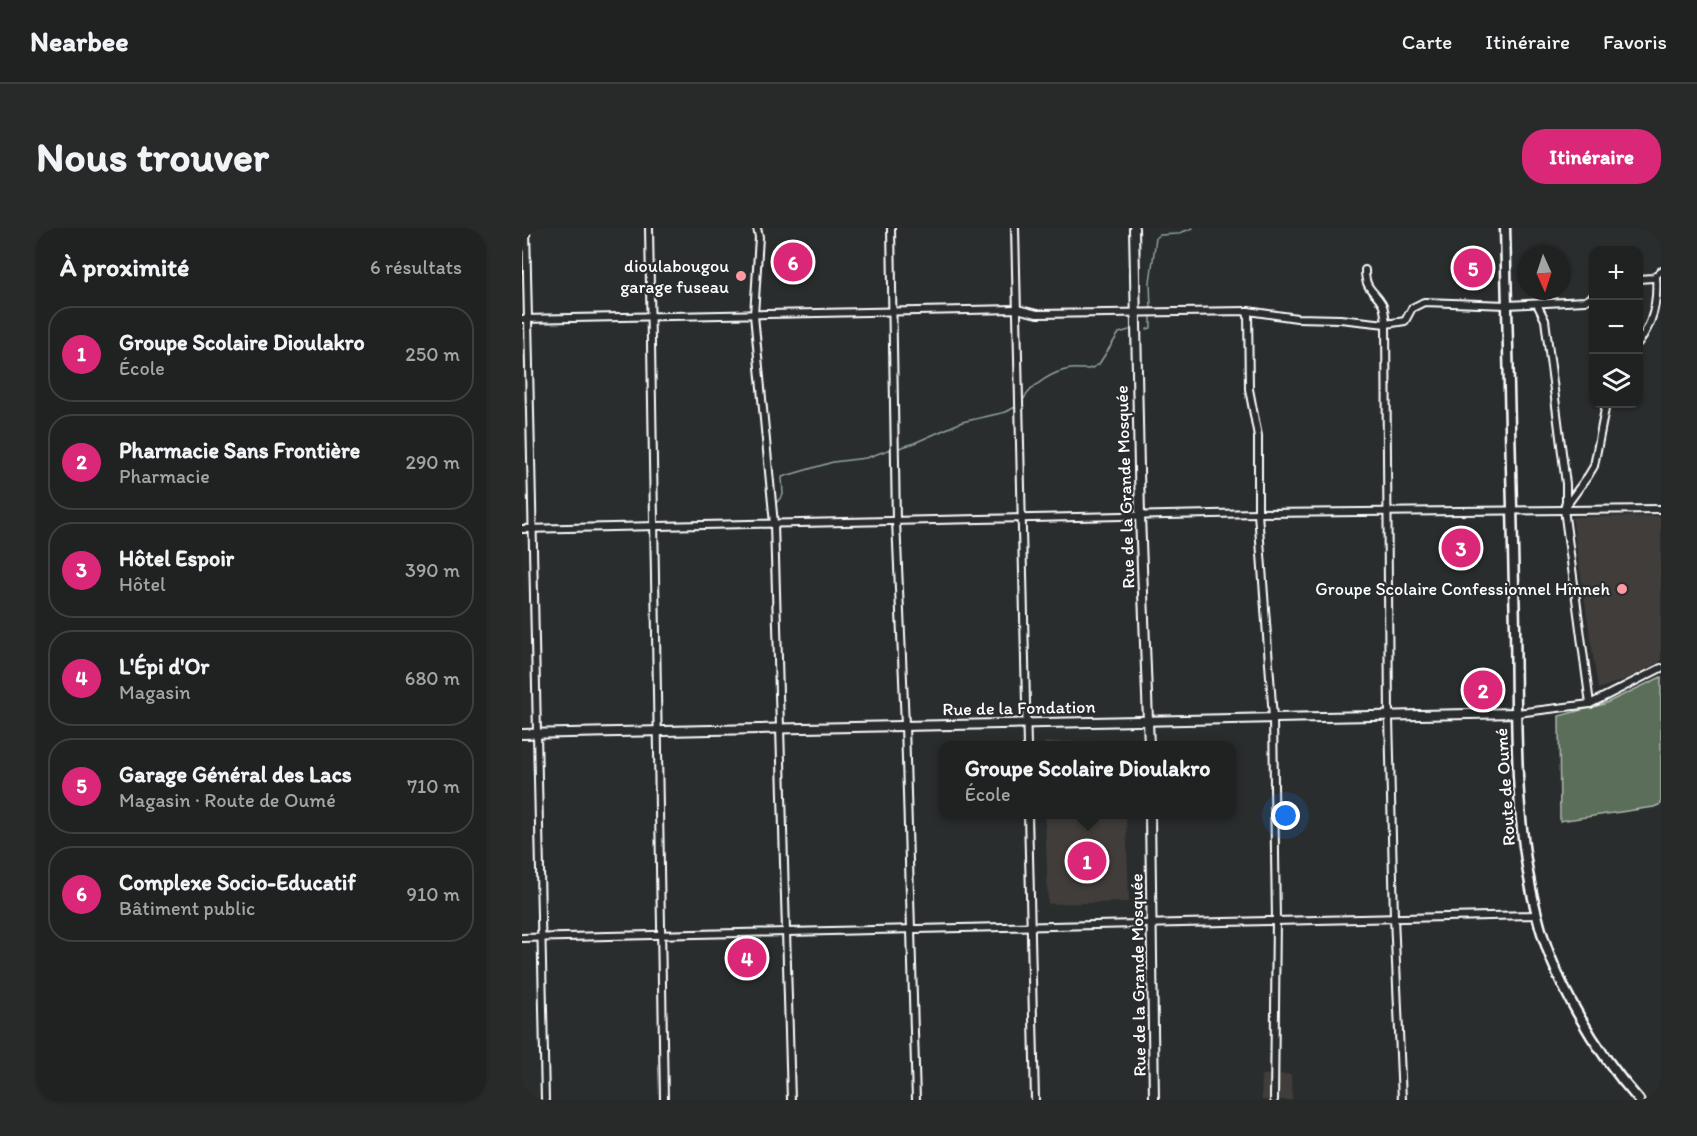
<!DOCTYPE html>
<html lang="fr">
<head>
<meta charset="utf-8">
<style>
  :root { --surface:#202222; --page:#282a2a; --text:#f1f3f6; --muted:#a2a4a5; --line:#3d3f40; --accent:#db2777 }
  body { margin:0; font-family:Itim,sans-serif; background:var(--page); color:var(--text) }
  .controls { position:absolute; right:18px; top:18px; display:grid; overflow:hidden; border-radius:12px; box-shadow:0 2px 4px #0004 }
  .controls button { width:54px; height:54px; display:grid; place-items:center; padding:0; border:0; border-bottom:2px solid var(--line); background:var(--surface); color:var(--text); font:30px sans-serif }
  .compass { position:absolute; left:995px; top:18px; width:54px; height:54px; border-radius:50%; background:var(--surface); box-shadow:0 2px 4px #0004; rotate:177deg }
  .you { position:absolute; left:764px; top:588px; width:21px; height:21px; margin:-15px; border:4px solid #fff; border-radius:50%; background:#1a73e8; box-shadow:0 0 0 9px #1a73e833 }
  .badge { display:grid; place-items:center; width:39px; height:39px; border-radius:50%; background:var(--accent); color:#fff; font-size:20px; font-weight:700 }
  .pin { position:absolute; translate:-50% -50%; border:3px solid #fff; box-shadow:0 2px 6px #0006 }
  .popup { position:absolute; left:417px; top:513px; width:297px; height:78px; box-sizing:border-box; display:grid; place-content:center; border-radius:12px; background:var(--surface); filter:drop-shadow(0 2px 4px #0005); font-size:20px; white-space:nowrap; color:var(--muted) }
  .popup b { font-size:22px; color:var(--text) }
  .popup::after { content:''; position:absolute; left:50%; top:100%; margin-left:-12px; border:12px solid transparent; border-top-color:var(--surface) }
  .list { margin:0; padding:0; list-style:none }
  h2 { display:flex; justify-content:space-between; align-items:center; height:78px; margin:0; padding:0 24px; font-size:26px }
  h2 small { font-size:20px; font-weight:400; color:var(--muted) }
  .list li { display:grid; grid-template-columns:39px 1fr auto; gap:18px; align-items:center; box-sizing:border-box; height:96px; margin:0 12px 12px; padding:0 12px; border:2px solid var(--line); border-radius:24px }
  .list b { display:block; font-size:22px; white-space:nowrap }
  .list p { margin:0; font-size:20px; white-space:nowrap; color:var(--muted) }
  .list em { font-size:20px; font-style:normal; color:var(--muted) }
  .icon { flex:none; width:33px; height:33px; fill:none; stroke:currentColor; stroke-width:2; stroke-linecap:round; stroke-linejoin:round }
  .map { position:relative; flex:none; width:1139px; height:872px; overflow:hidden; border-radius:24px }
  header { display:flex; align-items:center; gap:36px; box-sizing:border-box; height:84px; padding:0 30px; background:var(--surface); border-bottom:2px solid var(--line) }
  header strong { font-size:28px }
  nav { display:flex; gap:33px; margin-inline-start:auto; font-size:21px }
  .intro { display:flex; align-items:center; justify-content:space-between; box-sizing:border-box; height:144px; padding:0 36px }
  h1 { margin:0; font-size:42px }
  .button { padding:15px 27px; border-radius:24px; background:var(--accent); color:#fff; font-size:21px; font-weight:700 }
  main { display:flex; gap:36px; padding:0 36px }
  aside { flex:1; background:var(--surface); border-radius:24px; box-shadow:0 2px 4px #0004 }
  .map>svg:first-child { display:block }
  .built { fill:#3f3c3a }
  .green { fill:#5a6e5a; stroke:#acb6ac; stroke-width:1.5 }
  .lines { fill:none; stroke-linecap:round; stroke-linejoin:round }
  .stream { stroke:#91a3a4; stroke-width:1.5 }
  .minor-casing { stroke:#fff; stroke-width:10 }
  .tertiary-casing { stroke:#fff; stroke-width:12 }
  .secondary-casing { stroke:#fff; stroke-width:13 }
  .minor { stroke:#2a2d2e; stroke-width:6 }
  .tertiary { stroke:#2a2d2e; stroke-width:8 }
  .secondary { stroke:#2a2d2e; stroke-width:8 }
  .poi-dot { fill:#ff9aa2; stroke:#2a2d2e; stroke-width:2 }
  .labels { text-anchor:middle; stroke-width:4.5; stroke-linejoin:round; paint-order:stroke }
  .poi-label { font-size:18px; fill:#fff; stroke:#2a2d2e; text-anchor:end }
  .street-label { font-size:18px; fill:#fff; stroke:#2a2d2e }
</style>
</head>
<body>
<header>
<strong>Nearbee</strong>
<nav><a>Carte</a><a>Itinéraire</a><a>Favoris</a></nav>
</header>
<div class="intro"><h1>Nous trouver</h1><a class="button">Itinéraire</a></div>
<main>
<aside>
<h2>À proximité<small>6 résultats</small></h2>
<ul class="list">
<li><span class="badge">1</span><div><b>Groupe Scolaire Dioulakro</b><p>École</p></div><em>250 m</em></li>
<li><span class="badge">2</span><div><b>Pharmacie Sans Frontière</b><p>Pharmacie</p></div><em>290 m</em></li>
<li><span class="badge">3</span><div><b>Hôtel Espoir</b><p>Hôtel</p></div><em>390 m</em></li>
<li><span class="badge">4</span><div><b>L'Épi d'Or</b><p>Magasin</p></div><em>680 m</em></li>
<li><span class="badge">5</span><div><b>Garage Général des Lacs</b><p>Magasin · Route de Oumé</p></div><em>710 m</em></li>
<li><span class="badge">6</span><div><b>Complexe Socio-Educatif</b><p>Bâtiment public</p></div><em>910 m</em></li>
</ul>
</aside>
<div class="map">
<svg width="1139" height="872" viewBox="0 0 1139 872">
  <rect width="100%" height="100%" fill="#2a2d2e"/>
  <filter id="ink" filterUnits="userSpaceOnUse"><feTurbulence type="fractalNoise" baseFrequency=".0167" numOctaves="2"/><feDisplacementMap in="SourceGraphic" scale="12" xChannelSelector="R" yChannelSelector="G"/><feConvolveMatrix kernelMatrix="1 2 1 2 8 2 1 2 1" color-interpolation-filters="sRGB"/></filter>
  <g filter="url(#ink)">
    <!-- built -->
    <g class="built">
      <path d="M1139 288V433L1107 450 1076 461 1050 289Z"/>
      <path d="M602 512V517H522V514Z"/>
      <path d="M523 587H604L607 674 526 676Z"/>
      <path d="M769 846 770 872H740L739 847Z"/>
    </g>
    <!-- green -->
    <path class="green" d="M1139 449V576L1132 579 1038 593 1037 488 1082 476Z"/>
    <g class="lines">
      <!-- stream -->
      <g class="stream">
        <path d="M629 82 628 54 634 10 638 7 655 6 671 0"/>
        <path d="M625 101 629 100V87"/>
        <path d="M501 172C510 157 531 143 549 141 560 140 567 144 577 136L597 105 607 102"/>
        <path d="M377 220 390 216 440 194 484 184 495 178"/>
        <path d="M255 274 261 267 260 249 311 234 344 230 369 221"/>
      </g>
      <defs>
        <g id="minor">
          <path d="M4 0 23 872"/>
          <path d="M127 0 142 872"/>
          <path d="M235 0 237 9 232 87 252 296 269 872"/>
          <path d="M369 0 374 293 383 497 394 872"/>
          <path d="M493 0 505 518"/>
          <path d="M843 42C843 62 852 62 860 76 863 81 863 90 864 96L867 489 872 689 880 872"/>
          <path d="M1116 51 1131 50 1139 43"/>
          <path d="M1015 76 1023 92 1044 256V273L1042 281 1068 476"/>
          <path d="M726 83 727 161 736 208V285L751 490 754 691 752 872"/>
          <path d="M0 91 495 81 515 86 726 83 775 90 818 91 864 96 883 93 890 80 902 74 985 77 1063 73 1072 68"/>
          <path d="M1116 115C1132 95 1136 72 1134 47"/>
          <path d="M1044 278 1066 248 1072 238 1084 176"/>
          <path d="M0 301 736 285 1139 281"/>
          <path d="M995 485 1068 476 1139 440"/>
          <path d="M506 586 513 872"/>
          <path d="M0 710 1015 687"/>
        </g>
        <g id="tertiary">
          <path d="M612 0 618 288 627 518"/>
          <path d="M0 506 995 485"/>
          <path d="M628 586 632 872"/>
        </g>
        <path id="secondary" d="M983 0C986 133 990 266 993 399 995 494 991 594 1015 687 1030 750 1074 824 1117 872"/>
      </defs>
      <!-- minor casing -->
      <use href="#minor" class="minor-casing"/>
      <!-- tertiary casing -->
      <use href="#tertiary" class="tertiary-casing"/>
      <!-- secondary casing -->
      <use href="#secondary" class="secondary-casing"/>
      <!-- minor -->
      <use href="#minor" class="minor"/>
      <!-- tertiary -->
      <use href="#tertiary" class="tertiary"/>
      <!-- secondary -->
      <use href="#secondary" class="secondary"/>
    </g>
  </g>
  <!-- markers -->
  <g class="poi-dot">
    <circle cx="219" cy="48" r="6"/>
    <circle cx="1100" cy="361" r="6"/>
  </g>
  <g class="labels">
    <!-- poi labels -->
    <g class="poi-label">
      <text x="207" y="44">dioulabougou<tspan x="207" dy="21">garage fuseau</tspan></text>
      <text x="1088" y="367">Groupe Scolaire Confessionnel Hînneh</text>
    </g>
    <!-- street labels -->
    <g class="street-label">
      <text transform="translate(603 259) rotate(-92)" y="6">Rue de la Grande Mosquée</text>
      <text transform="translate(497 480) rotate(-1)" y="6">Rue de la Fondation</text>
      <text transform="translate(983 559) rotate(-94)" y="6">Route de Oumé</text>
      <text transform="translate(616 747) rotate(-91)" y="6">Rue de la Grande Mosquée</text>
    </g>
  </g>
</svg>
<div class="controls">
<button>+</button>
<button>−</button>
<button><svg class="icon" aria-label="layers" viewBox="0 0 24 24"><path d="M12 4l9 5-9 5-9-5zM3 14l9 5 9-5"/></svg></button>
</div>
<svg class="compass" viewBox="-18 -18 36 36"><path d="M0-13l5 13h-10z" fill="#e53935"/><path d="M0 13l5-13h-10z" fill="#a2a4a5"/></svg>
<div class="you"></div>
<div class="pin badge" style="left:565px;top:633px">1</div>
<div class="popup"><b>Groupe Scolaire Dioulakro</b>École</div>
<div class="pin badge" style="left:961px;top:462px">2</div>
<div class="pin badge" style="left:939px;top:320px">3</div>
<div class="pin badge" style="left:225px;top:730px">4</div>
<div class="pin badge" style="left:951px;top:40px">5</div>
<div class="pin badge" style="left:271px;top:34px">6</div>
</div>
</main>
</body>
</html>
